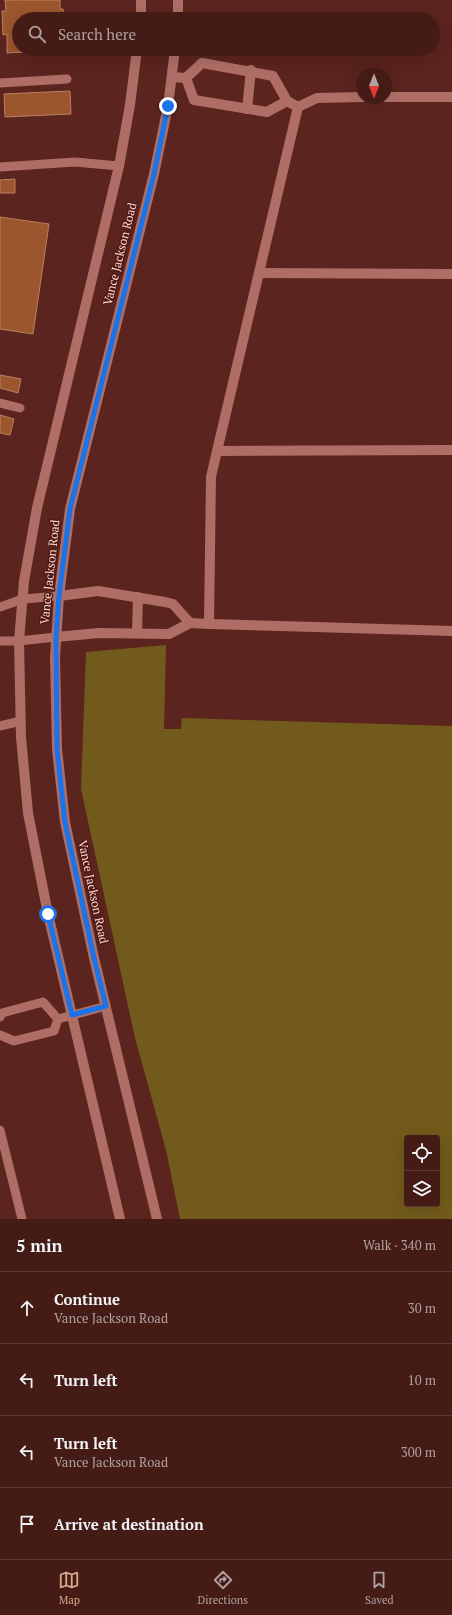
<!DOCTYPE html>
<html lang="en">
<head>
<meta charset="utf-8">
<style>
  :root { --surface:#451b16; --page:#4c241f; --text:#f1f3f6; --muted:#b0a1a1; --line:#5d3935; --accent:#d6ab8b }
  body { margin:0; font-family:"PT Serif",serif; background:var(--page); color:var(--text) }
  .controls { position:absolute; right:12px; bottom:12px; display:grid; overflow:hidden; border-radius:4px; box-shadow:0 4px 16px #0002 }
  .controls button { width:36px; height:36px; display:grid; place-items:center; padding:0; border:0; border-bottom:1px solid var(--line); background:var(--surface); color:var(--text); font:20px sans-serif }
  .compass { position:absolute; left:356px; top:68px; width:36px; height:36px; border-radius:50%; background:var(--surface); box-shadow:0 4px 16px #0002; rotate:180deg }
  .stop { position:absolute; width:12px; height:12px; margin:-9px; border:3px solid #1a73e8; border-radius:50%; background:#fff }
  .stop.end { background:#1a73e8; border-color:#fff; box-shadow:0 1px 4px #0008 }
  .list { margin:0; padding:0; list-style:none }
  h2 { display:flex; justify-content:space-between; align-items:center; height:52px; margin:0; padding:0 16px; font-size:17px }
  h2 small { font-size:13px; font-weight:400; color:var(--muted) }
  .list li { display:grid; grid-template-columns:26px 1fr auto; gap:12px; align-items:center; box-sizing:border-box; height:72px; padding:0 16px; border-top:1px solid var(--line) }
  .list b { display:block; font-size:15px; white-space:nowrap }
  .list p { margin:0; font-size:13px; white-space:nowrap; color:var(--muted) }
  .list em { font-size:13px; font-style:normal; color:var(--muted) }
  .icon { flex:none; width:22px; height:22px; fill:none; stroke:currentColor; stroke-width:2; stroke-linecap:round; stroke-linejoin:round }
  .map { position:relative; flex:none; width:452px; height:1219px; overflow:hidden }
  .search { position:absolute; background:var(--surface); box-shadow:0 4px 16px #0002; left:12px; right:12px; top:12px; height:44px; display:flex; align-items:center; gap:10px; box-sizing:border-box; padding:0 14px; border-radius:22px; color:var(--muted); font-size:15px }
  .sheet { height:340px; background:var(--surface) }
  nav { display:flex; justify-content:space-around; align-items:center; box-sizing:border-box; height:56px; border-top:1px solid var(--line); background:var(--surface); font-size:11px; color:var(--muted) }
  nav a { display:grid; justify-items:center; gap:2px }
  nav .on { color:var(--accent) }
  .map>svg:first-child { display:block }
  .green { fill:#715a1b; fill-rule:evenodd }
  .building { fill:#9c562e; stroke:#ba8062 }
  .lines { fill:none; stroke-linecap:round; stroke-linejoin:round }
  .lane { stroke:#ae6e65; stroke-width:9 }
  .street { stroke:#ae6e65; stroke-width:10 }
  .secondary { stroke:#ae6e65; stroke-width:10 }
  .route { stroke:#1a73e8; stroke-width:5 }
  .labels { text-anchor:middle; stroke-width:3; stroke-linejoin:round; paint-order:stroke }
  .street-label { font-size:12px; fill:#fbd7d1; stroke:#501914 }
</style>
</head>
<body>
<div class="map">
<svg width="452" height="1219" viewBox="0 0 452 1219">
  <rect width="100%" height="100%" fill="#5c241e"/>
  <!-- green -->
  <path class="green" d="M166 645 164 729H181L182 718 452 726V1219H180L166 1150 135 1038 81 789 86 652ZM407 1138H437V1204H407Z"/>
  <!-- building -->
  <g class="building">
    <path d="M5 0H60V9H63L64 19H19V49H63V50L7 53V34L3 35 2 11H6Z"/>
    <path d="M70 91 71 114 5 117 4 94Z"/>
    <path d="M15 179V193H0V180Z"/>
    <path d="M0 217 49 224 33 334 0 329Z"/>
    <path d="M0 375 21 379 18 393 0 388Z"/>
    <path d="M0 415 14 419 10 435 0 433Z"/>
  </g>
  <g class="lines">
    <!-- lane -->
    <g class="lane">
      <path d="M0 83 67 79"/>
      <path d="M0 167 75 162 119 166"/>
      <path d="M0 403 20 408"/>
      <path d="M0 607 23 599 59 596"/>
      <path d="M0 641H19L56 637"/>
      <path d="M0 726 21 721"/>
      <path d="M0 1017 2 1013 43 1002 58 1019"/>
      <path d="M58 1019 106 1006"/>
      <path d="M0 1035 14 1041 54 1031 58 1019"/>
      <path d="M0 1130 22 1219"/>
    </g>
    <!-- street -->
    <g class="street">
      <path d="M172 77 186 78 202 63 273 76 287 101 298 107 317 98 362 97"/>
      <path d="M186 78 194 100 267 112 287 101"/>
      <path d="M386 97H452"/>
      <path d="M247 109 251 70"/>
      <path d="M259 273 452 274"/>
      <path d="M452 450 217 451 211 477 209 624 452 631"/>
      <path d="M217 451 298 107"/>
      <path d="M59 596 98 591 165 602 173 604 190 623"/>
      <path d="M137 633 138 597"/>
      <path d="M56 637 99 633 169 634 190 623 209 624"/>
    </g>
    <!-- secondary -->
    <g class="secondary">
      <path d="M141 19V0"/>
      <path d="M178 19V0"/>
      <path d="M120 1219 48 914 28 813 21 737 19 641 24 581 37 508 119 166 130 105 137 49"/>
      <path d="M157 1219 94 958 65 822 57 749 55 657 59 596 70 509 154 174 168 106 175 49"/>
    </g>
  </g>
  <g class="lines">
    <!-- route -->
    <path class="route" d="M48 914 72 1015 106 1006 94 958 65 822 57 749 56 637 59 596 70 509 154 174 168 106"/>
  </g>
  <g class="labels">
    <!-- street labels -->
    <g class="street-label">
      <text transform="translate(120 254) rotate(-76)" y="4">Vance Jackson Road</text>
      <text transform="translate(50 572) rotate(-84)" y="4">Vance Jackson Road</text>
      <text transform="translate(93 892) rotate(78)" y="4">Vance Jackson Road</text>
    </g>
  </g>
</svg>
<div class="controls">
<button><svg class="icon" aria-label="locate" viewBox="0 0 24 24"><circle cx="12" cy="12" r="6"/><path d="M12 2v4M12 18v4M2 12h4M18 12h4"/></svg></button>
<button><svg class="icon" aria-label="layers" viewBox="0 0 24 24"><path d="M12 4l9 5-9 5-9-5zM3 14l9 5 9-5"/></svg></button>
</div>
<svg class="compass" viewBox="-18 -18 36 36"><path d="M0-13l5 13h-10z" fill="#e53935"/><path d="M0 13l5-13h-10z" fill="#b0a1a1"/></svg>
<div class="stop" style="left:48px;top:914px"></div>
<div class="stop end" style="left:168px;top:106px"></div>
<div class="search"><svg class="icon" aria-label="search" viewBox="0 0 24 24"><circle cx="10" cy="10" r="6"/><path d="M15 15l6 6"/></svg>Search here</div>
</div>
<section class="sheet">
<h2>5 min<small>Walk · 340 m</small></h2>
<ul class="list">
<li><svg class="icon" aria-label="ahead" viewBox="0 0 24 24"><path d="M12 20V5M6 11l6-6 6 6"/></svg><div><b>Continue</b><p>Vance Jackson Road</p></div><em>30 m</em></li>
<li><svg class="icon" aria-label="left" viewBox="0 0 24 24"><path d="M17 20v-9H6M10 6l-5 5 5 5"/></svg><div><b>Turn left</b></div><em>10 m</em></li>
<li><svg class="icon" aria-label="left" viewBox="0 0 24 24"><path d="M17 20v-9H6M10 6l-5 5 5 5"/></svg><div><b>Turn left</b><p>Vance Jackson Road</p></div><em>300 m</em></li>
<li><svg class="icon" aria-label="arrive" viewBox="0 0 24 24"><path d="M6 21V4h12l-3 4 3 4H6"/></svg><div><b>Arrive at destination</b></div></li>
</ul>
</section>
<nav>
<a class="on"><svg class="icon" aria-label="map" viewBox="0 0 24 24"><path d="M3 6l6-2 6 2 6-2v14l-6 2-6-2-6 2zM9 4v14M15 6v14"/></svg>Map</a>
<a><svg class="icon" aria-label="directions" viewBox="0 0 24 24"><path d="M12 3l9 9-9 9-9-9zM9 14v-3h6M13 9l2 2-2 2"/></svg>Directions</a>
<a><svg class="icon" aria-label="saved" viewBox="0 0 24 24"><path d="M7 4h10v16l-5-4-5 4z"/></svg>Saved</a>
</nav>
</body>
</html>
